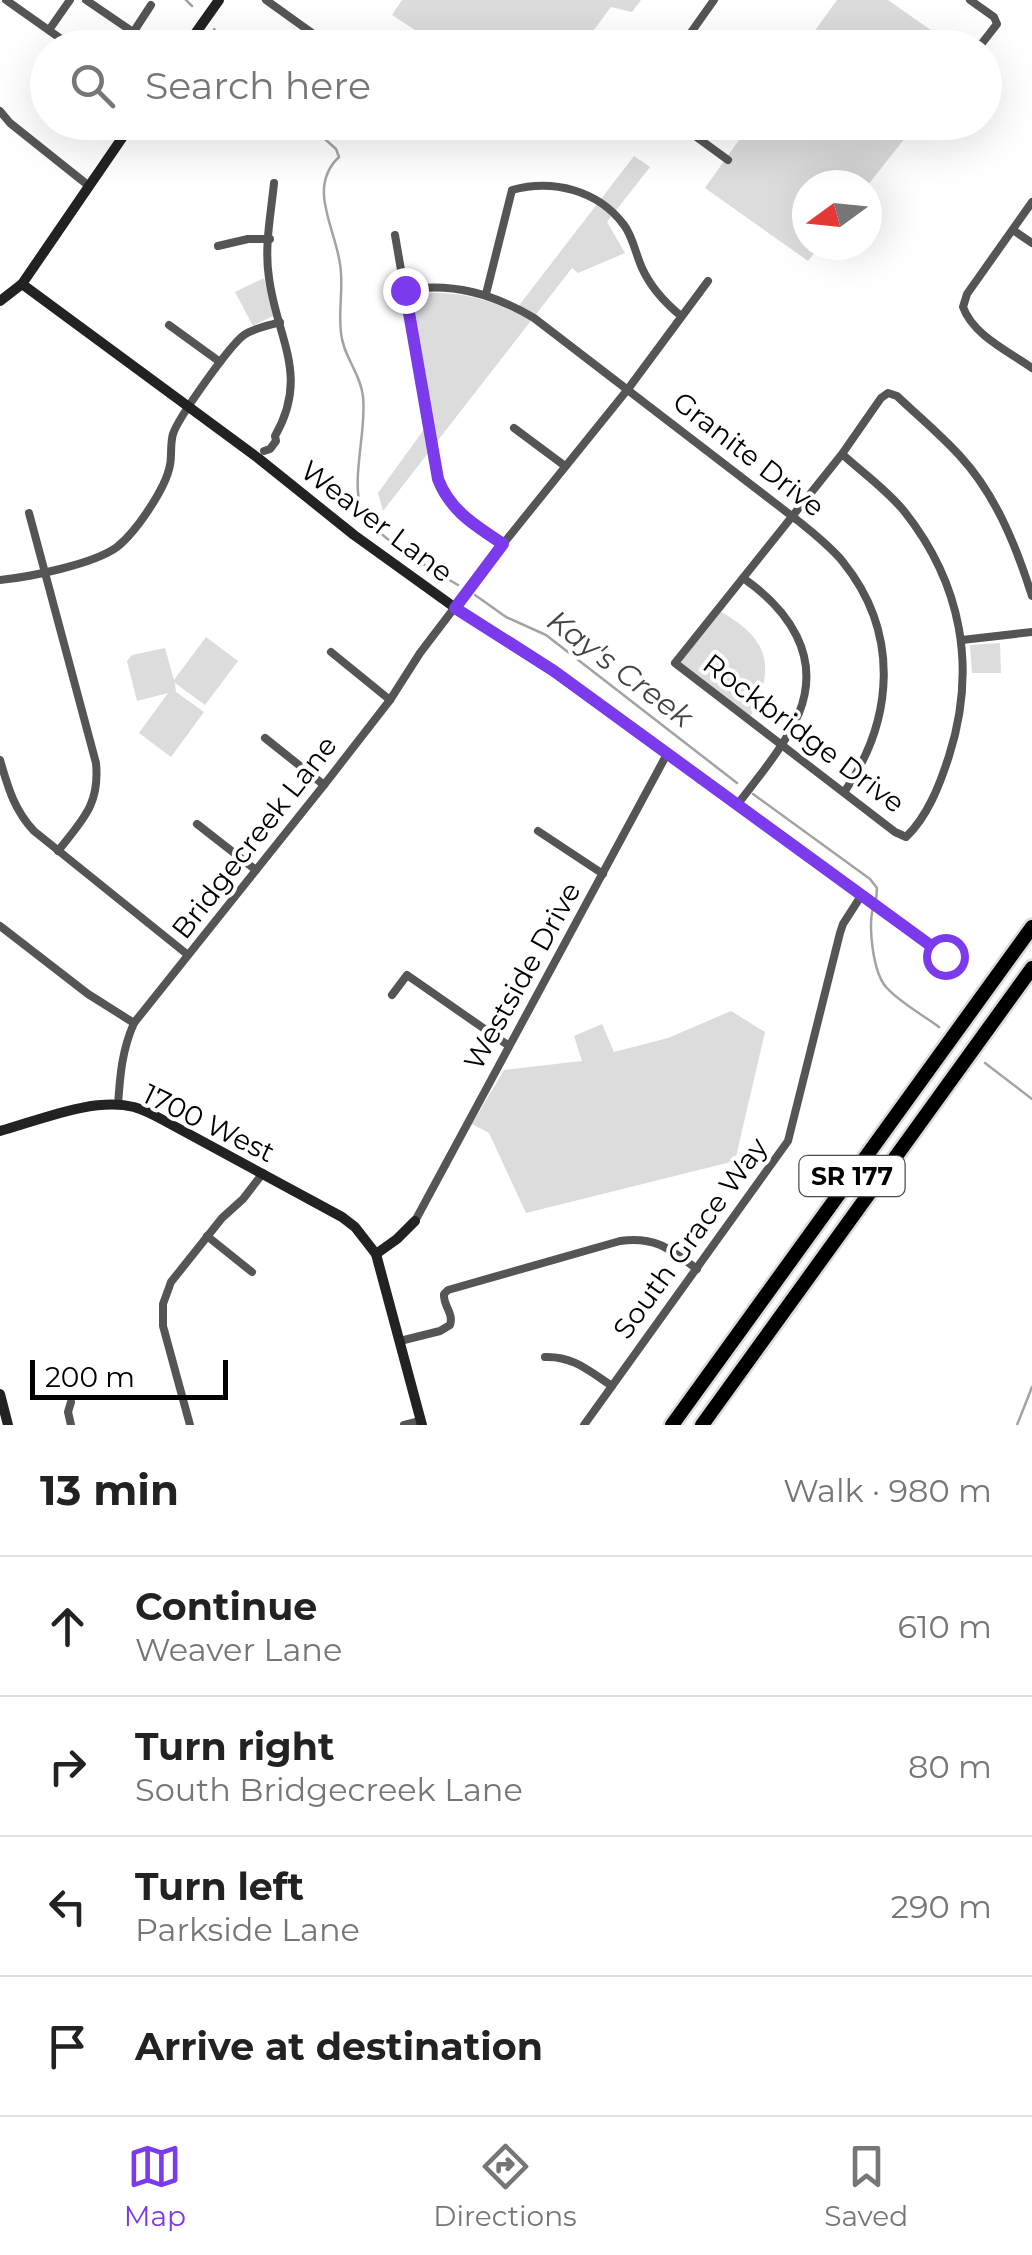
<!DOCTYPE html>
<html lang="en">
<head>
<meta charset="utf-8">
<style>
  :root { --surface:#fff; --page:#f6f6f6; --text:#222; --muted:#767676; --line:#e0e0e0; --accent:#7c3aed }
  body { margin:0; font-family:Montserrat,sans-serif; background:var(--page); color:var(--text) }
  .compass { position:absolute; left:792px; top:170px; width:90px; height:90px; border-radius:50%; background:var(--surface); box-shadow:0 10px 40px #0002; rotate:255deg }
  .scale { position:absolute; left:30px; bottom:25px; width:198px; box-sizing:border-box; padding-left:10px; border:5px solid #000; border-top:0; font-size:28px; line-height:35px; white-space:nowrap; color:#000; -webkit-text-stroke:8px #fff; paint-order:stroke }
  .stop { position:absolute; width:30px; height:30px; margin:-22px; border:8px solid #7c3aed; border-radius:50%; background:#fff }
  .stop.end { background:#7c3aed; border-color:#fff; box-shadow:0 2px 10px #0008 }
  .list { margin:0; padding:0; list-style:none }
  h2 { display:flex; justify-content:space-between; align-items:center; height:130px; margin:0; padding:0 40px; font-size:42px }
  h2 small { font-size:32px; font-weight:400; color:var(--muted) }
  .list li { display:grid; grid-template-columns:65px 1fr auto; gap:30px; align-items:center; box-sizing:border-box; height:140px; padding:0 40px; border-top:2px solid var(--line) }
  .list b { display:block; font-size:38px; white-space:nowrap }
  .list p { margin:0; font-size:32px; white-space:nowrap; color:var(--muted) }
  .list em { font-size:32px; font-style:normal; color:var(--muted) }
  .icon { flex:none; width:55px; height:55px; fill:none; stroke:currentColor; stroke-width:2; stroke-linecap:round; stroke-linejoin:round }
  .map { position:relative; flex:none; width:1032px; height:1425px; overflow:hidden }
  .search { position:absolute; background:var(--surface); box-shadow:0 10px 40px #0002; left:30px; right:30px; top:30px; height:110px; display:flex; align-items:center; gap:25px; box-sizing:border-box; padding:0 35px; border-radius:55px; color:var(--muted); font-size:38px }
  .sheet { height:690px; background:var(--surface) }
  nav { display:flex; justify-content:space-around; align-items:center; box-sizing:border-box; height:140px; border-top:2px solid var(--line); background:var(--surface); font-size:28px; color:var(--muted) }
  nav a { display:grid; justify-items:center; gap:5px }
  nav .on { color:var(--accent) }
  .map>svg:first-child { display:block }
  .green { fill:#dcdcdc }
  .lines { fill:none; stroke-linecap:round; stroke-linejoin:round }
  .stream { stroke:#a3a3a3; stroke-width:2.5 }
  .highway-casing { stroke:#dbdbdb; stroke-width:19 }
  .street { stroke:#555; stroke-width:8 }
  .secondary { stroke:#222; stroke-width:10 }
  .highway { stroke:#000; stroke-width:14 }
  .route { stroke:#7c3aed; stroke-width:12 }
  .labels { text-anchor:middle; stroke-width:8; stroke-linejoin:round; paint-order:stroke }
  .shield { fill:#fff; stroke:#4c4c4c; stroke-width:2.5 }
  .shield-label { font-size:25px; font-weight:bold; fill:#000 }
  .street-label { font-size:28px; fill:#000; stroke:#fff }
  .water-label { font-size:30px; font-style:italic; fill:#444; stroke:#fff }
</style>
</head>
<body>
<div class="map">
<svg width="1032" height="1425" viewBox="0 0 1032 1425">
  <rect width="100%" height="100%" fill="#fff"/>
  <!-- green -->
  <g class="green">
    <path d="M402 0H641L632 12 611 7 581 47H441L392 15Z"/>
    <path d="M837 0H888L955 47H803Z"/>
    <path d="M751 123H917L867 186 807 185V245H821L808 261 705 188Z"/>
    <path d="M634 156 650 167 607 222 625 253 578 273 572 268 383 511 378 493 430 421 409 295C446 289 480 296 514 312Z"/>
    <path d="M264 278 273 316 253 326 235 292Z"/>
    <path d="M721 612C770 639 776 669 750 717L680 662Z"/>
    <path d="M206 637 238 661 205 705 175 683 176 692 204 712 171 757 139 733 168 693 137 701 127 661 132 655 165 648 174 680Z"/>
    <path d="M1000 643 1001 673H972L970 645Z"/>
    <path d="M731 1011 765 1032 735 1161 526 1213 489 1133 472 1124 504 1070 582 1061 574 1036 602 1024 614 1052 668 1038Z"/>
  </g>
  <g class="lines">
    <!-- stream -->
    <g class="stream">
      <path d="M186 0 192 6"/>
      <path d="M214 29 230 48"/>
      <path d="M306 122 336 149 339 157C307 187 335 227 340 264 344 286 338 310 341 333 343 356 361 374 363 397 367 430 350 482 362 511 371 534 435 572 458 585"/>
      <path d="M475 595 506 617 546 635 737 783"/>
      <path d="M753 794 870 879 877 888 876 901"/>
      <path d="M873 908C868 927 873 972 886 987 899 1002 923 1015 939 1027"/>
      <path d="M985 1063 1032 1099"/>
      <path d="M1017 1425 1032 1387"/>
    </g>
    <defs>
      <g id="highway">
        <path d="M672 1425 1032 927"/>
        <path d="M702 1425 1032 968"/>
      </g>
    </defs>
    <!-- highway casing -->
    <use href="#highway" class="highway-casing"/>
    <!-- street -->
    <g class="street">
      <path d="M6 0 74 48"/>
      <path d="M86 0 133 32"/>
      <path d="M266 0 333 48"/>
      <path d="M970 0 994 17 997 24 979 47"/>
      <path d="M49 30 70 0"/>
      <path d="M123 48 151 5"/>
      <path d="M680 48 714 0"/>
      <path d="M0 111 10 123 89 186"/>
      <path d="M676 122 728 160"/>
      <path d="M1032 202 967 294 963 307C973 335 1008 351 1032 368"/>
      <path d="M1013 230 1032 243"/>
      <path d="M395 235 437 479C450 511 476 526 503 544"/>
      <path d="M218 246 248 239H270"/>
      <path d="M405 290C453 282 493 294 534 318L797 520C813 533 830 546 843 562 900 633 894 719 845 791"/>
      <path d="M486 294 512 190C553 179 598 190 624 225 633 237 636 255 642 268 651 288 664 302 681 316"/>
      <path d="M169 325 220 362"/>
      <path d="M514 428 565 466"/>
      <path d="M264 451 270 449 276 441 275 436C310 375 277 339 269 278 264 247 271 214 274 183"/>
      <path d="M842 454C863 473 886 489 904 511 962 584 977 668 949 756 940 784 928 816 906 837L895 832 675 663 842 454 881 398 888 393 897 396C918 416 941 435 960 456 996 495 1016 546 1032 596"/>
      <path d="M29 513 96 763C100 805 82 820 58 851"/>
      <path d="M0 580C30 577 94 564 117 547 136 532 166 488 170 465 172 455 170 444 173 434 178 418 230 345 244 335 254 328 268 326 280 322"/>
      <path d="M962 640 1032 632"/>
      <path d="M331 652 390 700"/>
      <path d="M265 738 324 785"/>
      <path d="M0 760C8 787 14 810 34 831L188 955"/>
      <path d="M737 805C759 776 785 746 799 713 822 656 788 609 743 578"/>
      <path d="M197 824 256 870"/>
      <path d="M538 831 603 874"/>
      <path d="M0 926 88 994 134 1023"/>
      <path d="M392 995 407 975 509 1046"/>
      <path d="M118 1105C120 1075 122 1050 134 1023L324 785 390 700 420 653 503 544 628 389 708 281"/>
      <path d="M415 1221 667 754 933 947 945 956 948 966"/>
      <path d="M207 1236 252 1272"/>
      <path d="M400 1341 440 1331 450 1325C454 1313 443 1306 444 1294L448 1290 620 1241C655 1236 670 1249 697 1269"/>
      <path d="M545 1357C573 1356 589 1371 612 1386"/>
      <path d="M71 1425 68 1412 71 1402"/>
      <path d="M190 1425 163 1326V1304L171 1282 222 1218 243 1199 263 1173"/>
      <path d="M404 1425 420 1421"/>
      <path d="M584 1425 788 1141 840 933 843 924 861 896"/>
    </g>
    <!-- secondary -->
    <g class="secondary">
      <path d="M185 48 219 0"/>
      <path d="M22 284 258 458 354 535 461 612 553 671 667 754"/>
      <path d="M0 301 22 284 133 122"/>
      <path d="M0 1131C40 1120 93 1097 134 1107 144 1110 154 1115 163 1120L342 1217 355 1227 376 1254 422 1425"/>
      <path d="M376 1254 397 1239 415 1221"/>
      <path d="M0 1394 8 1425"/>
    </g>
    <!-- highway -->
    <use href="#highway" class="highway"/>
  </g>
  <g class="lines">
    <!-- route -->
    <path class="route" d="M405 290 438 479C450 511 476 526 503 544L455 608 554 671 945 956"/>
  </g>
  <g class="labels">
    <!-- shield labels -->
    <rect class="shield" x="799.5" y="1156" width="105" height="40" rx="8"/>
    <g class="shield-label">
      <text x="852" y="1185">SR 177</text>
    </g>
    <!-- street labels -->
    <g class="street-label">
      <text transform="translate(749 454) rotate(38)" y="10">Granite Drive</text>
      <text transform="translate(377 521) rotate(37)" y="10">Weaver Lane</text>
      <text transform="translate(804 733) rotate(37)" y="10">Rockbridge Drive</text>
      <text transform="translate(254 837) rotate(-52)" y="10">Bridgecreek Lane</text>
      <text transform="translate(522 976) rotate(-61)" y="10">Westside Drive</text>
      <text transform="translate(209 1123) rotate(26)" y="10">1700 West</text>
      <text transform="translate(690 1238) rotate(-54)" y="10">South Grace Way</text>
    </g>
    <!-- water labels -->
    <g class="water-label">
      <text transform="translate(620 669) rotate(37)" y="10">Kay's Creek</text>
    </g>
  </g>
</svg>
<svg class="compass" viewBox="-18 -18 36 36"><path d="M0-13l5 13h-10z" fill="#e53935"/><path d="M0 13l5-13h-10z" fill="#767676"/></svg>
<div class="scale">200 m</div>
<div class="stop" style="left:945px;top:956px"></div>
<div class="stop end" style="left:405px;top:290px"></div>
<div class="search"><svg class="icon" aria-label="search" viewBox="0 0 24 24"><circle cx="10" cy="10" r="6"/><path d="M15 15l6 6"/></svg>Search here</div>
</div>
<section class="sheet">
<h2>13 min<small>Walk · 980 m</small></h2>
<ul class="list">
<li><svg class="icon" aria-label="ahead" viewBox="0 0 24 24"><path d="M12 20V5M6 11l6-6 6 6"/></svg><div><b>Continue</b><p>Weaver Lane</p></div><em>610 m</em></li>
<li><svg class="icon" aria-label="right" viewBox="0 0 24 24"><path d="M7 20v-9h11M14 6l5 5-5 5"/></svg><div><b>Turn right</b><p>South Bridgecreek Lane</p></div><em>80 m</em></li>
<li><svg class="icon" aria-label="left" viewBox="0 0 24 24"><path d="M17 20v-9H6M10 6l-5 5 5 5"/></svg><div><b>Turn left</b><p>Parkside Lane</p></div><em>290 m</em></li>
<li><svg class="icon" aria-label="arrive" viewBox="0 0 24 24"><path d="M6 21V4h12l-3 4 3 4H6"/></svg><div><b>Arrive at destination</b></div></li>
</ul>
</section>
<nav>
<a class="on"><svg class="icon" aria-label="map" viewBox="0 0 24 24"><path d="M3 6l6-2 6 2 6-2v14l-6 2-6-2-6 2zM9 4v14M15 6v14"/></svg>Map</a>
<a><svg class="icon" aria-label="directions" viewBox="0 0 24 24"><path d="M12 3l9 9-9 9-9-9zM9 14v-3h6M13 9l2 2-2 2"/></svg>Directions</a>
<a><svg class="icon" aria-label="saved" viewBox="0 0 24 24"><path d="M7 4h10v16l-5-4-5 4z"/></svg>Saved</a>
</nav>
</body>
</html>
